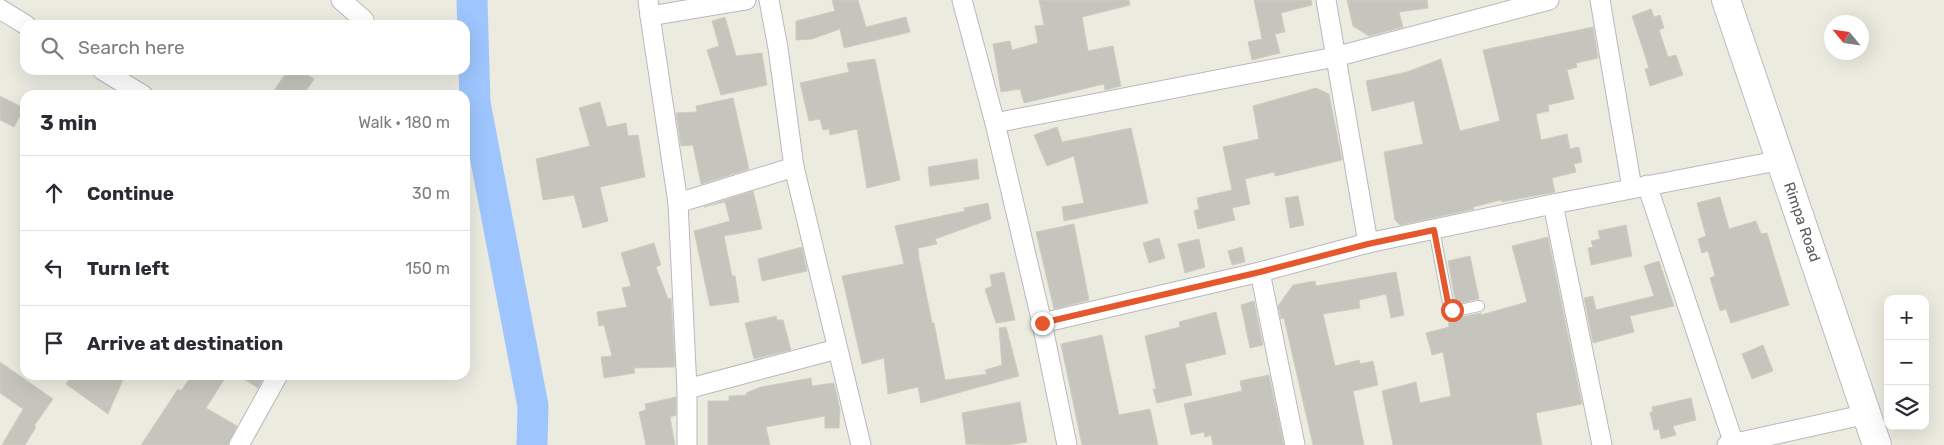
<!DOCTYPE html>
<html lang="en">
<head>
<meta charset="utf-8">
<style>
  :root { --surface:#fff; --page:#f7f7f7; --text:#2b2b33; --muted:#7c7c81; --line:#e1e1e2 }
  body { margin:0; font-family:Rubik,sans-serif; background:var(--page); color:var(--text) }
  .controls { position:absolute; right:15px; bottom:15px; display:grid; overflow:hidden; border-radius:10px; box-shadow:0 5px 20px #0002 }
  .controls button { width:45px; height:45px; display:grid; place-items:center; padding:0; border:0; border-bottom:1px solid var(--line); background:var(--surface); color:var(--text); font:25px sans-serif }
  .compass { position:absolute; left:1824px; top:15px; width:45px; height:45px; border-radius:50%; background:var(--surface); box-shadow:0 5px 20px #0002; rotate:299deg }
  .stop { position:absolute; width:15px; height:15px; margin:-11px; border:4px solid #e5572c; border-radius:50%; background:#fff }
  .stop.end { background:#e5572c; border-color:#fff; box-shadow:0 1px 5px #0008 }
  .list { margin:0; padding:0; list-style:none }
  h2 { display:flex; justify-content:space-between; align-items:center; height:65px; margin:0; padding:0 20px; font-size:21px }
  h2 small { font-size:16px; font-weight:400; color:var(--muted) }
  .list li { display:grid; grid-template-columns:32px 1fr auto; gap:15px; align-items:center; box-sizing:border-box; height:75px; padding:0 20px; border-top:1px solid var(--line) }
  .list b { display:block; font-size:19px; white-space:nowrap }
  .list em { font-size:16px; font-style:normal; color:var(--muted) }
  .icon { flex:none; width:28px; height:28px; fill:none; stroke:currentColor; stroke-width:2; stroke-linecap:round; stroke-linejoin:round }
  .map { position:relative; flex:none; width:1944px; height:445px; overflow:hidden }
  .search { position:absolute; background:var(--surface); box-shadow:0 5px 20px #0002; left:20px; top:20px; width:450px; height:55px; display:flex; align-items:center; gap:12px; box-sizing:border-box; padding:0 18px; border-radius:15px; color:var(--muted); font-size:19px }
  .panel { position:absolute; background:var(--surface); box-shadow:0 5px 20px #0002; left:20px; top:90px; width:450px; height:290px; border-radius:15px }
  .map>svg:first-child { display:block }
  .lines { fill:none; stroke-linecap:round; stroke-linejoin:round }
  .river { stroke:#9ec5fd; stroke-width:31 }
  .building { fill:#c6c5bd; stroke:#d0cdbe }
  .lane-casing { stroke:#b8b9bf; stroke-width:12 }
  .street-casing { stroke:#b8b9bf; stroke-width:21 }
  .secondary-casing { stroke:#b9bbc2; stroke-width:30 }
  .lane { stroke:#fff; stroke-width:10 }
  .street { stroke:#fff; stroke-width:19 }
  .secondary { stroke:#fff; stroke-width:28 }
  .route { stroke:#e5572c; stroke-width:6 }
  .labels { text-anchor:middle; stroke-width:4; stroke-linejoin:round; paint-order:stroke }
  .street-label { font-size:15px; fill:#595b61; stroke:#fff }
</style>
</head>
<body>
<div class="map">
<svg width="1944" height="445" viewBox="0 0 1944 445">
  <rect width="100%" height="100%" fill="#ecebe0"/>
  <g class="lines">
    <!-- river -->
    <path class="river" d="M472 0 475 103 533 406 532 445"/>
  </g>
  <!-- building -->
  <g class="building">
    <path d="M832 0H858L866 27 906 17 910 32 844 48 840 29 812 39 796 40V21L835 11Z"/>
    <path d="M1039 0H1129L1130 5 1082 17 1088 51 1113 46 1121 86 1105 90 1104 84 1024 103 1020 89 1001 92 993 44 1010 41 1012 50 1038 43 1035 26 1044 25Z"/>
    <path d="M1254 0H1311L1312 5 1281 13 1285 32 1275 34 1280 53 1252 60 1248 42 1262 39Z"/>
    <path d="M1347 0H1427L1428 8 1399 12 1403 27 1369 36 1353 26Z"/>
    <path d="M1651 9 1654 17 1660 15 1664 28 1659 30 1668 57 1676 55 1683 75 1650 86 1645 69 1649 68 1632 16Z"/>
    <path d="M725 17 736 56 762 53 767 85 721 95 707 50 719 46 712 21Z"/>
    <path d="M1593 27 1598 58 1576 63 1577 67 1567 70 1574 99 1548 105 1549 111 1536 114 1541 140 1567 134 1570 149 1579 147 1582 162 1574 164 1576 172 1552 178 1555 192 1502 202 1501 200 1473 207 1474 209 1400 225 1395 220 1384 152 1423 144 1414 101 1372 111 1366 81 1407 72 1441 59 1460 131 1500 121 1483 50Z"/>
    <path d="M875 59 900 180 867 188 857 129 830 135 829 129 823 130 820 119 809 121 800 83 849 72 847 63Z"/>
    <path d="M288 70H300L314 79 303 95H271Z"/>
    <path d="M1316 88 1329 94 1342 160 1280 175 1275 176 1274 172 1245 179 1250 204 1232 208 1235 220 1198 229 1194 211 1199 209 1197 198 1232 190 1223 147 1259 139 1253 106Z"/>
    <path d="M0 96 24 108 14 127 0 120Z"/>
    <path d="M733 98 749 169 701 184 693 145 681 146 676 113 697 112 696 106Z"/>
    <path d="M600 102 607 127 626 123 628 136 638 135 645 177 600 187 608 221 583 228 574 195 543 200 536 159 590 146 579 108Z"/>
    <path d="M1057 127 1062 142 1131 128 1148 203 1064 221 1062 207 1084 203 1074 156 1047 166 1034 135Z"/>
    <path d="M977 159 979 179 930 186 928 167Z"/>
    <path d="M753 191 762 229 724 236 732 276H735L739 302 710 306 694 231 730 221 725 202 704 207Z"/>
    <path d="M1298 196 1304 225 1290 228 1285 198Z"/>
    <path d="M1720 197 1729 229 1756 221 1761 234 1767 233 1789 305 1731 323 1726 309 1720 311 1710 278 1715 276 1708 251 1702 253 1698 239 1706 236 1697 203Z"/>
    <path d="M988 203 991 219 935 239 937 244 918 248 919 258 932 323H934L945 380 987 374 985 370 1002 365 999 328 1006 327 1019 376 921 403 918 387 888 394 884 358 862 364 842 276 904 264 895 226 965 211 964 208Z"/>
    <path d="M1074 224 1089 300 1054 309 1036 232Z"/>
    <path d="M1626 225 1632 256 1591 265 1588 248 1593 247 1591 241 1600 239 1598 231Z"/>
    <path d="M1548 237 1582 404 1536 413 1542 445H1393L1382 391 1416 382 1420 403 1451 396 1443 352 1432 355 1426 333 1449 327 1448 316 1456 318 1481 313V315L1527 302 1512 246Z"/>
    <path d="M1159 238 1165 258 1149 263 1143 243Z"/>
    <path d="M1199 239 1205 267 1185 273 1178 244Z"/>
    <path d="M654 243 661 265 656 267 668 299 671 298 675 367 634 368 635 373 604 378 601 357 612 356 604 325 599 326 597 312 627 307 622 288 631 286 621 253Z"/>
    <path d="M802 247 807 271 762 281 758 259Z"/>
    <path d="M1242 247 1245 262 1232 265 1228 251Z"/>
    <path d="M1470 256 1479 299 1456 304 1448 261Z"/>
    <path d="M1659 261 1674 306 1630 316 1634 332 1593 343 1584 298 1593 296 1596 310 1654 296 1644 266Z"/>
    <path d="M1004 272 1015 320 996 323 985 289 992 286 990 275Z"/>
    <path d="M1396 272 1404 315 1391 318 1386 294 1359 300 1360 308 1323 314 1335 366 1359 360 1360 364 1373 361 1378 385 1353 391 1364 445H1313L1284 318 1281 319 1278 306 1293 285 1315 281 1316 286Z"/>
    <path d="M1254 301 1263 345 1250 348 1241 305Z"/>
    <path d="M1216 312 1226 354 1185 364 1192 395 1157 403 1153 389H1156L1145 336 1180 327 1179 322Z"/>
    <path d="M776 316 777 320H783L791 350 754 359 745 323Z"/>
    <path d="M1102 335 1119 415 1150 409 1158 445H1082L1061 344Z"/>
    <path d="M1763 345 1773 371 1752 379 1742 354Z"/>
    <path d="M0 362 53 399 34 426 36 427 25 445H2L23 409 0 393Z"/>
    <path d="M72 375H125L108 414 66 384Z"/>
    <path d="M192 375H227L206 408 237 426 228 445H141L178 389 181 391Z"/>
    <path d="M238 375H265L258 388Z"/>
    <path d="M1269 375 1284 445H1213L1211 435 1205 437 1204 432 1191 435 1184 404 1242 391 1240 381Z"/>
    <path d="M811 378 812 386 834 383 840 410 839 428H825V416L766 427 770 445H708V401H729V396L747 395 746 393 761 387Z"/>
    <path d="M676 397V415L670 417 675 445H646L639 412 646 410 645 404Z"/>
    <path d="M1691 398 1696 420 1673 426 1676 435 1661 439 1659 429 1654 430 1650 412H1653L1652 407Z"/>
    <path d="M1020 402 1027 442 1007 445 966 444 962 413Z"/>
  </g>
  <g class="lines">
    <defs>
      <path id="lane" d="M1434 230 1449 308 1455 311 1479 306"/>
      <g id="street">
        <path d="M341 0 364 20"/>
        <path d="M648 0 650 16 746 0"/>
        <path d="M769 0 778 48 794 167 861 445"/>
        <path d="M962 0 995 123 1042 323 1067 445"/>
        <path d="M1326 0 1368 243"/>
        <path d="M1600 0 1632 188"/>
        <path d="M0 9 26 25"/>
        <path d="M650 16 678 203 687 389V445"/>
        <path d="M102 70 143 95"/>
        <path d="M995 123 1335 57 1549 0"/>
        <path d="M1647 185 1734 444"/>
        <path d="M678 203 794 167"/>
        <path d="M1553 204 1602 445"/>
        <path d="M1260 272 1295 445"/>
        <path d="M1042 323 1260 272 1368 243 1553 204 1782 160"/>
        <path d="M687 389 837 349"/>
        <path d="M239 445 278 375"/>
        <path d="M1727 445 1867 414"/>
      </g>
      <path id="secondary" d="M1726 0 1877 445"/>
    </defs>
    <!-- lane casing -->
    <use href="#lane" class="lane-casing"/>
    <!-- street casing -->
    <use href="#street" class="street-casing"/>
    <!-- secondary casing -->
    <use href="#secondary" class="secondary-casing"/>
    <!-- lane -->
    <use href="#lane" class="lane"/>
    <!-- street -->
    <use href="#street" class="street"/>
    <!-- secondary -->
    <use href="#secondary" class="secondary"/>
  </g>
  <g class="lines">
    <!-- route -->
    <path class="route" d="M1042 323 1260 272 1368 244 1434 230 1449 308 1452 310"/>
  </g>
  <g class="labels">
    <!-- street labels -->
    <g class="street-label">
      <text transform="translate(1802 222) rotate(71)" y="5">Rimpa Road</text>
    </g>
  </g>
</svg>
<div class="controls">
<button>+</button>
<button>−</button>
<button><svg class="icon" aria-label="layers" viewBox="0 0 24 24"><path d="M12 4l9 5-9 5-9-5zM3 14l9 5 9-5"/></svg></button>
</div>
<svg class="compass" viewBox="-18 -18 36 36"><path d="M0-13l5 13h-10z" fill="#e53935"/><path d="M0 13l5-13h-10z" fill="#7c7c81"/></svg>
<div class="stop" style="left:1452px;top:310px"></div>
<div class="stop end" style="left:1042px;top:323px"></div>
<div class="search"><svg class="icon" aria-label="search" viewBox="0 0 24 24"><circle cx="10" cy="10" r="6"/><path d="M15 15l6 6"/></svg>Search here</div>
<section class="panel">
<h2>3 min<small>Walk · 180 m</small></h2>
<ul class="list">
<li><svg class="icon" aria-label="ahead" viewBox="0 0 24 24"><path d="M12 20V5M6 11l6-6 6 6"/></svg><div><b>Continue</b></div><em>30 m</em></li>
<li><svg class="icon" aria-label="left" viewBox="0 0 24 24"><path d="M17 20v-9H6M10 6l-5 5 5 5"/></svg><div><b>Turn left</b></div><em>150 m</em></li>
<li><svg class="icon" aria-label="arrive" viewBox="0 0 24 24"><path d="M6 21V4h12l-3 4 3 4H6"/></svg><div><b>Arrive at destination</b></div></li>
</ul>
</section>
</div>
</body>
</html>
